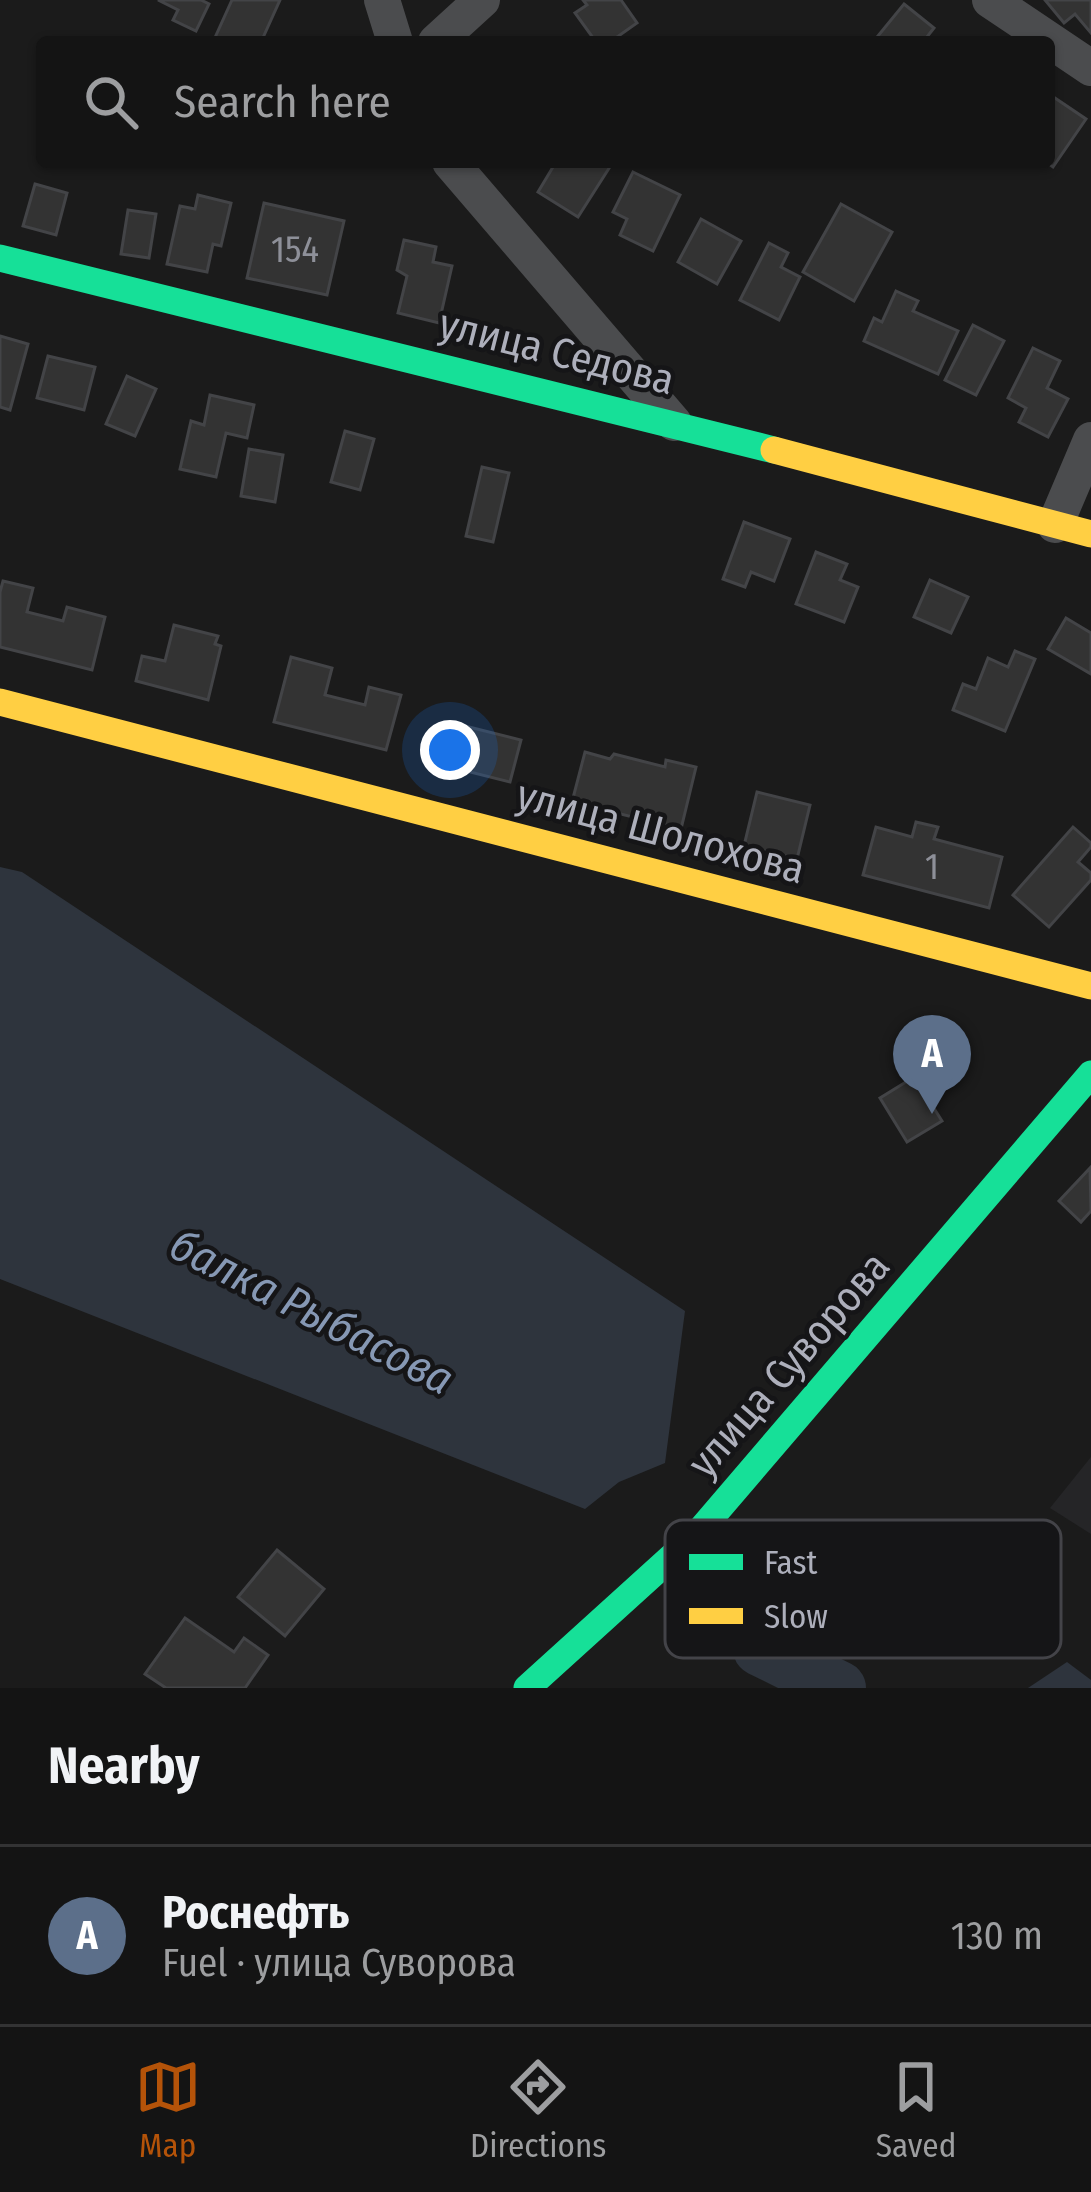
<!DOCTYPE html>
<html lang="en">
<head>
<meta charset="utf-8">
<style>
  :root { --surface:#141414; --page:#1d1d1d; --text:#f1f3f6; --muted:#9d9ea0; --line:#333334; --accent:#b45309 }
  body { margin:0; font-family:"Fira Sans Condensed",sans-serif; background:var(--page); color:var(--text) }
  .you { position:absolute; left:450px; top:750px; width:42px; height:42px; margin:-30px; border:9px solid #fff; border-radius:50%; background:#1a73e8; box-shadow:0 0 0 18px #1a73e833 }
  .badge { display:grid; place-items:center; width:78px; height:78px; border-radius:50%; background:var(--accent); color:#fff; font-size:39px; font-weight:700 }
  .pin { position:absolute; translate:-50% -99px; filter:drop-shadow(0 3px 6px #0008) }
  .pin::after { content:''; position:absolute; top:63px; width:42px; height:36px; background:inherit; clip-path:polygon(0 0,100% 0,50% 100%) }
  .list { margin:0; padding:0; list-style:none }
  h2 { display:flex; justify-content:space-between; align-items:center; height:156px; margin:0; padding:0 48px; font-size:51px }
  h2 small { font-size:39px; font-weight:400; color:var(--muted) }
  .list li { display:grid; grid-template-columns:78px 1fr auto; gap:36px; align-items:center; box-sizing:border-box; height:180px; padding:0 48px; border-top:3px solid var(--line) }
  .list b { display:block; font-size:45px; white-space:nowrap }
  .list p { margin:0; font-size:39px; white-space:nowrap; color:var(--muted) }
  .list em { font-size:39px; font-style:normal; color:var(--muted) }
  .icon { flex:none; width:66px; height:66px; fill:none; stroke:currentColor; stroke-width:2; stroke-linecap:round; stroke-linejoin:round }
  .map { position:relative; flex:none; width:1091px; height:1688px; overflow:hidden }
  .search { position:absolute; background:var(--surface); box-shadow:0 3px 9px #0004; left:36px; right:36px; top:36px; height:132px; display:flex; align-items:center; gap:30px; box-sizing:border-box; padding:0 42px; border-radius:12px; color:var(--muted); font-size:45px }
  .sheet { height:336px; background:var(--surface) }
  nav { display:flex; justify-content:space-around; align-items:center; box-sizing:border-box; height:168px; border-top:3px solid var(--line); background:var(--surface); font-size:33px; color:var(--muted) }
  nav a { display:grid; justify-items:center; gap:6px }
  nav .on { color:var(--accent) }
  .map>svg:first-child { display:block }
  .built { fill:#252527 }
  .water { fill:#2e343d }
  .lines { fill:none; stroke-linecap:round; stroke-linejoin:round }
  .river { stroke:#2e343d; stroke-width:54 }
  .building { fill:#333; stroke:#434447; stroke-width:3 }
  .street { stroke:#4b4c4e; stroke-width:36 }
  .fast { stroke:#16e098; stroke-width:27 }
  .slow { stroke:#ffcf43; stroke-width:27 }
  .labels { text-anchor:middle; stroke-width:9; stroke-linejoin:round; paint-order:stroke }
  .number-label { font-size:36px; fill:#8e9099 }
  .street-label { font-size:42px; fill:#adafbb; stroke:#151517 }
  .water-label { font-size:45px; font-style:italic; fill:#8698b4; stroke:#151517 }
  .key { fill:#151517; stroke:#434348; stroke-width:3 }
  .key-label { font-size:33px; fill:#adafbb }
</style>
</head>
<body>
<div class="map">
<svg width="1091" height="1688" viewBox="0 0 1091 1688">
  <rect width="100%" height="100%" fill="#1b1b1b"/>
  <!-- built -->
  <path class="built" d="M1091 1457V1534L1050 1508Z"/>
  <!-- water -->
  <g class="water">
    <path d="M0 867 22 872 685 1311 665 1463 619 1482 585 1509 0 1279Z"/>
    <path d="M1067 1662 1091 1680V1688H1028Z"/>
  </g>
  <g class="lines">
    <!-- river -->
    <path class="river" d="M760 1649 839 1688"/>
  </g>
  <!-- building -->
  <g class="building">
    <path d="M158 0H201L209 4 196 31 173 20 178 10Z"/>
    <path d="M232 0H280L261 42H213Z"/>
    <path d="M583 0H621L637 23 610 42H596L575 13 587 5Z"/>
    <path d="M1045 0H1091V33L1075 14 1064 23Z"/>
    <path d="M904 4 934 28 923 42H873Z"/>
    <path d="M1049 94 1086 119 1053 167 1046 162H1049Z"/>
    <path d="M556 162H613L578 217 538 192Z"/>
    <path d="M633 172 680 195 653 251 620 235 627 219 613 212Z"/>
    <path d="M35 184 67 193 56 235 23 226Z"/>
    <path d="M198 195 231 203 221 246 213 244 207 272 167 264 180 206 195 209Z"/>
    <path d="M264 203 344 221 327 295 247 278Z"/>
    <path d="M841 204 892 232 854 301 803 272Z"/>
    <path d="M128 210 156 214 149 258 121 254Z"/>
    <path d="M701 219 741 241 717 284 678 262Z"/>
    <path d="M404 240 436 247 433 262 452 266 439 323 398 313 407 276 397 270Z"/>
    <path d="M769 243 788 253 781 267 800 277 779 320 740 300Z"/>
    <path d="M896 291 918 301 913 311 958 331 938 374 864 341 874 318 882 322Z"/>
    <path d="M973 325 1004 341 976 395 945 380Z"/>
    <path d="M0 336 28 344 10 410 0 407Z"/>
    <path d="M1033 348 1060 361 1047 388 1068 399 1048 437 1019 422 1026 408 1008 398Z"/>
    <path d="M48 356 95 367 84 410 37 398Z"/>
    <path d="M127 376 156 389 135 436 106 424Z"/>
    <path d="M210 395 254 405 247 438 226 433 216 477 180 469 191 421 204 425Z"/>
    <path d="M345 431 374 439 360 490 331 482Z"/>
    <path d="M249 449 283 455 275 502 241 496Z"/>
    <path d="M482 467 509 473 493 542 466 536Z"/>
    <path d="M744 522 790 539 774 581 751 572 745 587 723 579Z"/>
    <path d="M816 552 847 564 840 580 858 587 844 622 796 604Z"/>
    <path d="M930 580 968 597 951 633 914 617Z"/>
    <path d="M3 581 33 588 27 612 63 621 67 607 105 617 92 670 0 647V592Z"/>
    <path d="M1066 618 1091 633V674L1048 649Z"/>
    <path d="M174 625 218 636 215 644 221 646 208 700 136 681 142 656 165 661Z"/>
    <path d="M1015 651 1035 659 1005 731 953 710 963 684 976 689 988 658 1008 667Z"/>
    <path d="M291 657 332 668 325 695 365 705 369 687 401 695 386 750 274 722Z"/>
    <path d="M461 725 521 740 510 782 450 767Z"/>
    <path d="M585 752 610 759 614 754 665 767 666 760 696 767 681 829 572 802Z"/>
    <path d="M757 792 810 805 797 859 744 846Z"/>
    <path d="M916 822 938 827 934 839 1002 857 989 908 863 875 876 827 912 837Z"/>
    <path d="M1073 827 1091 843V847L1078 862 1091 873V880L1049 927 1013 895Z"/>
    <path d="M914 1077 942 1121 907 1142 880 1098Z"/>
    <path d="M1090 1168 1091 1211 1081 1222 1059 1201Z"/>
    <path d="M277 1550 324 1589 285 1636 238 1597Z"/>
    <path d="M185 1618 234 1652 244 1638 268 1655 245 1688H166L145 1674Z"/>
  </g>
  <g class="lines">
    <!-- street -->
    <g class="street">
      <path d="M382 0 395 42"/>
      <path d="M990 0 1091 68"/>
      <path d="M436 42 482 0"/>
      <path d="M450 162 674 423"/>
      <path d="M1055 525 1091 440"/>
    </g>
    <!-- fast -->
    <g class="fast">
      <path d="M0 258 774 450"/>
      <path d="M527 1688 697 1534 1091 1074"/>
    </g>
    <!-- slow -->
    <g class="slow">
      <path d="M774 450 1091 534"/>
      <path d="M0 702 1091 986"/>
    </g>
  </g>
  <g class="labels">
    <!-- number labels -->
    <g class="number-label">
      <text x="295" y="262">154</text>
      <text x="932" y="879">1</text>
    </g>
    <!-- street labels -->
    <g class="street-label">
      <text transform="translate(557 351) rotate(14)" y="15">улица Седова</text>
      <text transform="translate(661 831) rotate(15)" y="15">улица Шолохова</text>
      <text transform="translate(788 1364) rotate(-49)" y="15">улица Суворова</text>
    </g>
    <!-- water labels -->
    <g class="water-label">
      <text transform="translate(312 1311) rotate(27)" y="16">балка Рыбасова</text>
    </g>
  </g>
  <!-- legend -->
  <rect x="665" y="1520" width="396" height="138" rx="18" class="key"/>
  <rect x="689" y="1554" width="54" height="16" fill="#16e098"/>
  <rect x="689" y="1608" width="54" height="16" fill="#ffcf43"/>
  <g class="key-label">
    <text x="764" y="1574">Fast</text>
    <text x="764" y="1628">Slow</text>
  </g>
</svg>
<div class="you"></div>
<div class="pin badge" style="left:932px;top:1114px;background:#5c6f8a">A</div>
<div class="search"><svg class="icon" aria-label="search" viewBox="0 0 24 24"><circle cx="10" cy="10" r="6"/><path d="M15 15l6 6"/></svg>Search here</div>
</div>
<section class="sheet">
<h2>Nearby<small></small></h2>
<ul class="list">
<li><span class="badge" style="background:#5c6f8a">A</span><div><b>Роснефть</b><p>Fuel · улица Суворова</p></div><em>130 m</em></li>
</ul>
</section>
<nav>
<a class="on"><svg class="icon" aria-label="map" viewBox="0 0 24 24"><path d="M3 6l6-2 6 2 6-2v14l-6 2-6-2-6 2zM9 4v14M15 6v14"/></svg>Map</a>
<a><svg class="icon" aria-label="directions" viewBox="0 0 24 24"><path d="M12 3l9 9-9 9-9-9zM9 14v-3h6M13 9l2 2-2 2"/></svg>Directions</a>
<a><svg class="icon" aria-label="saved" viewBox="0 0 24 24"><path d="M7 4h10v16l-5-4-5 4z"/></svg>Saved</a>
</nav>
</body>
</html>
